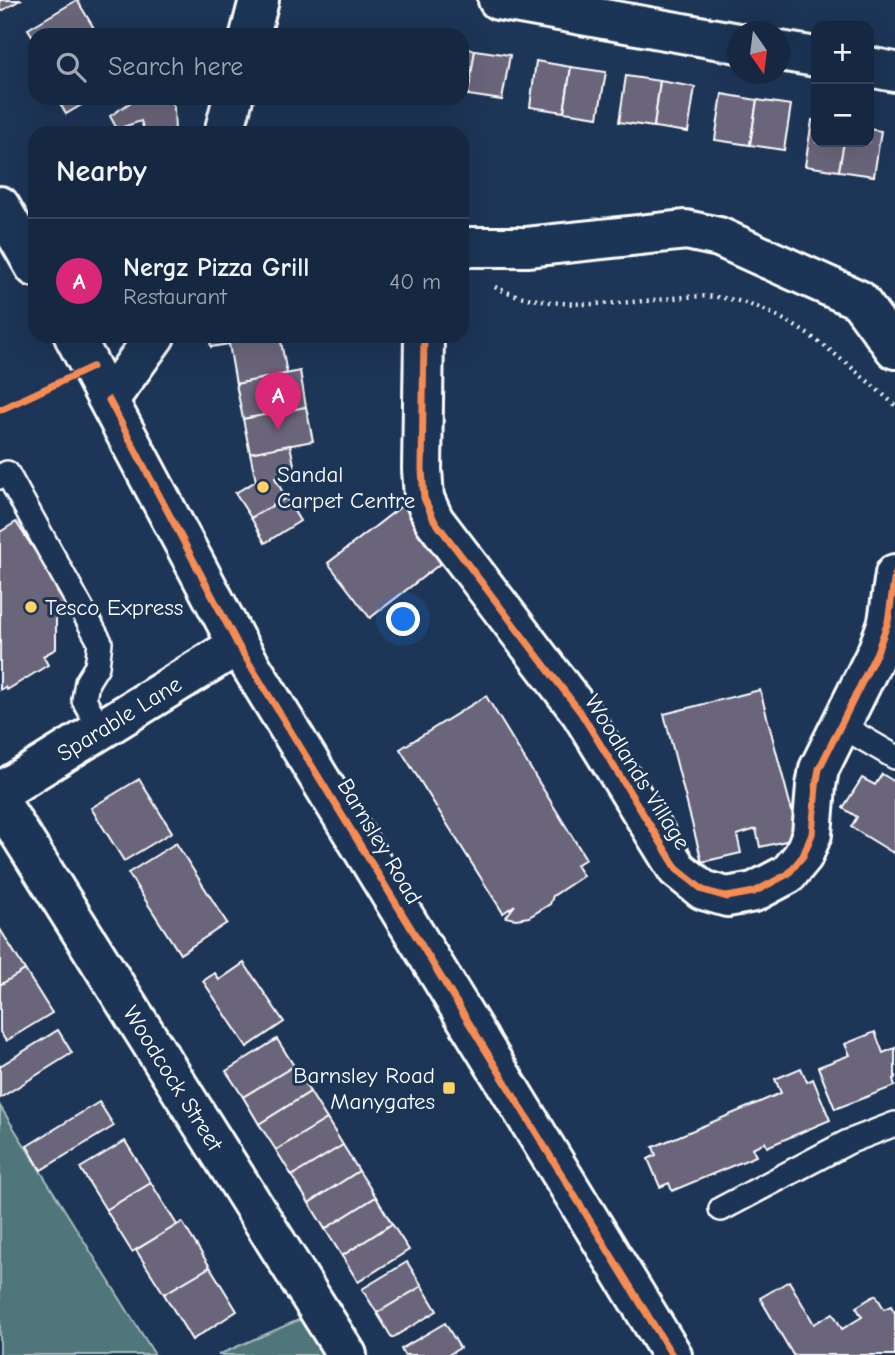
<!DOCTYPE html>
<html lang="en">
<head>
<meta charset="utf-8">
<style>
  :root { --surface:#162841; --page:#23344c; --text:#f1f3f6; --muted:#9ea6b1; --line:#35445a; --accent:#db2777 }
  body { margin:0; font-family:"Comic Neue",sans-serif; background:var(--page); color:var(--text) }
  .controls { position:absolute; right:21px; top:21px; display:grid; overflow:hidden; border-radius:14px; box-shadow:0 7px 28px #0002 }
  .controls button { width:63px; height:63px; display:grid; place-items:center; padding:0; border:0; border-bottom:2px solid var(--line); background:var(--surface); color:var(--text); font:35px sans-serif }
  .compass { position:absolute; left:727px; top:21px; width:63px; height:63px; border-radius:50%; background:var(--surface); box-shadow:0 7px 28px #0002; rotate:166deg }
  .you { position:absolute; left:404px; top:620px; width:24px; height:24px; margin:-18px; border:5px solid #fff; border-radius:50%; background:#1a73e8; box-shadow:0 0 0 10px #1a73e833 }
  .badge { display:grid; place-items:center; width:46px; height:46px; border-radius:50%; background:var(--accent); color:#fff; font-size:23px; font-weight:700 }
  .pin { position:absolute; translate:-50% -58px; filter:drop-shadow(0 2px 4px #0008) }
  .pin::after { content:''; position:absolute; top:37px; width:24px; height:21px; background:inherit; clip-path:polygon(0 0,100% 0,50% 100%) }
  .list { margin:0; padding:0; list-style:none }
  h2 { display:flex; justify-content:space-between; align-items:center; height:91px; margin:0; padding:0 28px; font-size:30px }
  h2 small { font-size:23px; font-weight:400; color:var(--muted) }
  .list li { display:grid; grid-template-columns:46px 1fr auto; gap:21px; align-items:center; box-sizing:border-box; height:126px; padding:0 28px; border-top:2px solid var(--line) }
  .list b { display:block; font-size:26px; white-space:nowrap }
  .list p { margin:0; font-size:23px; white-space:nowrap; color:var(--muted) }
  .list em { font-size:23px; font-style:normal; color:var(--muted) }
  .icon { flex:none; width:38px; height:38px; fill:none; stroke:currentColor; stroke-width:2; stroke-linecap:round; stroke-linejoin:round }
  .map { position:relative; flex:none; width:895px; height:1355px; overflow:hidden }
  .search { position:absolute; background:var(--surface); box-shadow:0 7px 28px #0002; left:28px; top:28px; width:441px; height:77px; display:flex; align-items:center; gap:18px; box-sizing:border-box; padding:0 24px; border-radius:21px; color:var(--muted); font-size:26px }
  .panel { position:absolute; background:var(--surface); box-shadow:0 7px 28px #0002; left:28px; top:126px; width:441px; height:217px; border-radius:21px }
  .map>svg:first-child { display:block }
  .green { fill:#4f767a; stroke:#a7babc; stroke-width:2 }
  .building { fill:#6a657a; stroke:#fff; stroke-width:2 }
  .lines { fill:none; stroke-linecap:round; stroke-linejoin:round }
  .service-casing { stroke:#fff; stroke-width:28 }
  .minor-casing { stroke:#fff; stroke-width:44 }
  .tertiary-casing { stroke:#fff; stroke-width:44 }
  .primary-casing { stroke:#fff; stroke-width:44 }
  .path { stroke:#fff; stroke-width:4.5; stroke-dasharray:2 5; stroke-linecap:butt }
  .service { stroke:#1d3557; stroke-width:23 }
  .minor { stroke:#1d3557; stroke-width:38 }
  .tertiary { stroke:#1d3557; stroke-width:38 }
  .primary { stroke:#1d3557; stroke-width:38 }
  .cycleway-casing { stroke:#1d3557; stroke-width:11 }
  .cycleway { stroke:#f68b52; stroke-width:7 }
  .poi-dot { fill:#ffd166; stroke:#1d3557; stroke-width:2.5 }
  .labels { text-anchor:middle; stroke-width:6; stroke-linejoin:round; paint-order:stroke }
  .poi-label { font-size:23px; fill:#fff; stroke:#1d3557; text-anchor:start }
  .street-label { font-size:23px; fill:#fff; stroke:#1d3557 }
</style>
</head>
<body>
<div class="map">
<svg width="895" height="1355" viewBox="0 0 895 1355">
  <rect width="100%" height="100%" fill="#1d3557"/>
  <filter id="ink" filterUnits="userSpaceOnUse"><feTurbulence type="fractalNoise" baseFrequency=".0143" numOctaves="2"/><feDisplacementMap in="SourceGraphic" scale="14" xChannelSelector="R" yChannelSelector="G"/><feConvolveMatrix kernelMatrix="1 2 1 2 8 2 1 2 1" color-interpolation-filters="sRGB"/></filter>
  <g filter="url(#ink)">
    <!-- green -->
    <g class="green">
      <path d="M0 1106 155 1355H0Z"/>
      <path d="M319 1311 347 1355H218Z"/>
    </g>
    <!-- building -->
    <g class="building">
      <path d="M0 0H20L0 12Z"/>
      <path d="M77 0 98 35H35V40L28 29Z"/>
      <path d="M462 48 475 50 468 95 462 94Z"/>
      <path d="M475 50 510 55 502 100 468 95Z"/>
      <path d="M536 61 571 67 564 112 530 107Z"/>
      <path d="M571 67 606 72 598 117 564 112Z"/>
      <path d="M626 76 660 81 654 127 619 122Z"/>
      <path d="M660 81 695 87 688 132 654 127Z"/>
      <path d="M722 94 757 100 750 145 715 140Z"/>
      <path d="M57 98H93L66 114Z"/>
      <path d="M137 98H169L174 107 175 133H145L141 121 117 129 110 116Z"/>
      <path d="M757 100 791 105 784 150 750 145Z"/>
      <path d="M812 120 816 121V142H844L839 171 805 166Z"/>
      <path d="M869 129 881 131 874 176 839 171 844 142H869Z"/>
      <path d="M209 336H280L287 374 236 384 229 344 211 347Z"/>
      <path d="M300 371 306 407 243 419 236 384Z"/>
      <path d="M306 407 313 441 250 453 243 419Z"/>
      <path d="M290 445 296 474 275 478 286 498 251 518 235 493 256 481 250 453Z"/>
      <path d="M286 498 300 521 265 543 251 518Z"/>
      <path d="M403 505 445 560 370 618 328 563Z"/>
      <path d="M16 522 69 603 56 612V649L43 656 48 665 7 690 5 687 0 690V532Z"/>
      <path d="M760 690 799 838 760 847 756 829 737 835 741 853 702 862 664 714Z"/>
      <path d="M486 696 586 859 576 865 583 876 553 896 550 904 529 917 516 919 506 917 515 905 503 913 400 749Z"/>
      <path d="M882 774 895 782V854L851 827 857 817 843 808 862 778 875 785Z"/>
      <path d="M139 779 172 832 124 861 91 808Z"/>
      <path d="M176 843 227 923 180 954 128 873Z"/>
      <path d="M0 929 25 970 0 985Z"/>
      <path d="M244 963 284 1022 247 1047 203 981 215 973 219 980Z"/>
      <path d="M25 970 52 1013 6 1041 0 1032V985Z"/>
      <path d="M58 1030 72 1053 0 1098V1066Z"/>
      <path d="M875 1032 883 1053 895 1048V1078L893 1079 895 1086 835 1109 818 1067 850 1055 845 1044Z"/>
      <path d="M277 1039 294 1066 243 1097 226 1071Z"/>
      <path d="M294 1066 310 1092 259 1124 243 1097Z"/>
      <path d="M801 1068 807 1082 813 1079 830 1120 767 1147 765 1142 752 1148 756 1156 672 1191 669 1183 660 1187 648 1159 656 1155 653 1147 781 1093 775 1079Z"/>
      <path d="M310 1092 327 1119 276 1150 259 1124Z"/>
      <path d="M99 1102 114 1126 41 1170 27 1146Z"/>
      <path d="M327 1119 343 1145 292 1176 276 1150Z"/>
      <path d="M125 1141 151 1183 106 1210 80 1168Z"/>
      <path d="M343 1145 359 1171 309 1203 292 1176Z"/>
      <path d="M359 1171 376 1197 325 1229 309 1203Z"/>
      <path d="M151 1183 177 1225 132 1252 106 1210Z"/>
      <path d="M376 1197 392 1224 342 1256 325 1229Z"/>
      <path d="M182 1222 210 1267 164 1294 136 1250Z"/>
      <path d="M392 1224 409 1250 358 1282 342 1256Z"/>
      <path d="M407 1262 422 1286 377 1313 362 1289Z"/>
      <path d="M210 1267 237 1311 192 1340 164 1294Z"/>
      <path d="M789 1281 814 1324 833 1313 842 1329 862 1317 856 1307 876 1295 884 1309 891 1306 895 1313V1355H793L760 1298Z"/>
      <path d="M422 1286 437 1311 392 1338 377 1313Z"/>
      <path d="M445 1323 460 1348 448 1355H404L401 1349Z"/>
    </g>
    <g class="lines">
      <defs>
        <g id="service">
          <path d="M0 477 7 473 100 642 97 666 87 682 84 700 101 730"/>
          <path d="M840 725 895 757"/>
          <path d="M721 1209 848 1142 895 1124"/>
        </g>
        <g id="minor">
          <path d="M498 0 738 43"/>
          <path d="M780 51 816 57"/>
          <path d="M869 67 895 72"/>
          <path d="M462 247H527L686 230 719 237 859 300 895 349"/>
          <path d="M424 336 422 469 424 498 434 520 581 713 677 869 703 890 727 897 754 892 788 874 803 856 812 834 816 786 819 769 877 652 888 622 895 574"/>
          <path id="s1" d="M0 792 238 645"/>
          <path id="s2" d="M0 802 347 1355"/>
        </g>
        <g id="tertiary">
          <path d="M250 35 259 0"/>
          <path d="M224 133 233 98"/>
          <path d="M109 400 155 336"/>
        </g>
        <g id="primary">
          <path d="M0 206 35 267"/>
          <path d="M74 336 238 645 672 1355"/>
        </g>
      </defs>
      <!-- service casing -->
      <use href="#service" class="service-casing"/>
      <!-- minor casing -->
      <use href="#minor" class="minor-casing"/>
      <!-- tertiary casing -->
      <use href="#tertiary" class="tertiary-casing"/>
      <!-- primary casing -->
      <use href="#primary" class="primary-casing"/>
      <!-- path -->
      <path class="path" d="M495 287C541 309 605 305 654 300 677 298 701 294 724 298 788 308 848 364 895 405"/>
      <!-- service -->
      <use href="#service" class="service"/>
      <!-- minor -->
      <use href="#minor" class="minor"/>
      <!-- tertiary -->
      <use href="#tertiary" class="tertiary"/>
      <!-- primary -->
      <use href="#primary" class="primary"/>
      <defs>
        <g id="cycleway">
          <path d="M424 336 422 469 424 498 434 520 581 713 677 869 703 890 727 897 754 892 788 874 803 856 812 834 816 786 819 769 877 652 888 622 895 574"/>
          <path d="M109 400 238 645 672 1355"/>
          <path d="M0 410 92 367"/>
        </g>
      </defs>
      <!-- cycleway casing -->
      <use href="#cycleway" class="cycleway-casing"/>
      <!-- cycleway -->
      <use href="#cycleway" class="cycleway"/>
    </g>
  </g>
  <!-- markers -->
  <g class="poi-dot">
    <circle cx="263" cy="487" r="7"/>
    <circle cx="31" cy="607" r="7"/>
    <rect x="442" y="1081" width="14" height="14" rx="3.5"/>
  </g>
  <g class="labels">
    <!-- poi labels -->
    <g class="poi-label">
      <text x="277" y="482">Sandal<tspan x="277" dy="26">Carpet Centre</tspan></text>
      <text x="45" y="615">Tesco Express</text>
      <text x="435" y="1083" text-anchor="end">Barnsley Road<tspan x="435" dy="26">Manygates</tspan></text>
    </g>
    <!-- street labels -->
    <g class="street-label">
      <text dy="8" stroke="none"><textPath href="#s1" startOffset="140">Sparable Lane</textPath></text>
      <text transform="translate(638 772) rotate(58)" y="8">Woodlands Village</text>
      <text transform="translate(380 841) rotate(59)" y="8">Barnsley Road</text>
      <text dy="8" stroke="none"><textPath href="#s2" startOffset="326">Woodcock Street</textPath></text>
    </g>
  </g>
</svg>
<div class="controls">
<button>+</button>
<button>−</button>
</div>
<svg class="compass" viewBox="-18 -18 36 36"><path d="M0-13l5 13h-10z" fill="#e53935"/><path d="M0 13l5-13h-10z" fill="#9ea6b1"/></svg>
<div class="you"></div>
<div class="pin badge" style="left:278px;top:430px">A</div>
<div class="search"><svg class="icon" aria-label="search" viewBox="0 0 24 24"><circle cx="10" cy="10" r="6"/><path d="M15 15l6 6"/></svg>Search here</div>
<section class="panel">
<h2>Nearby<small></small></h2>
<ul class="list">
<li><span class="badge">A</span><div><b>Nergz Pizza Grill</b><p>Restaurant</p></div><em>40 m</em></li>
</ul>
</section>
</div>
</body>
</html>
